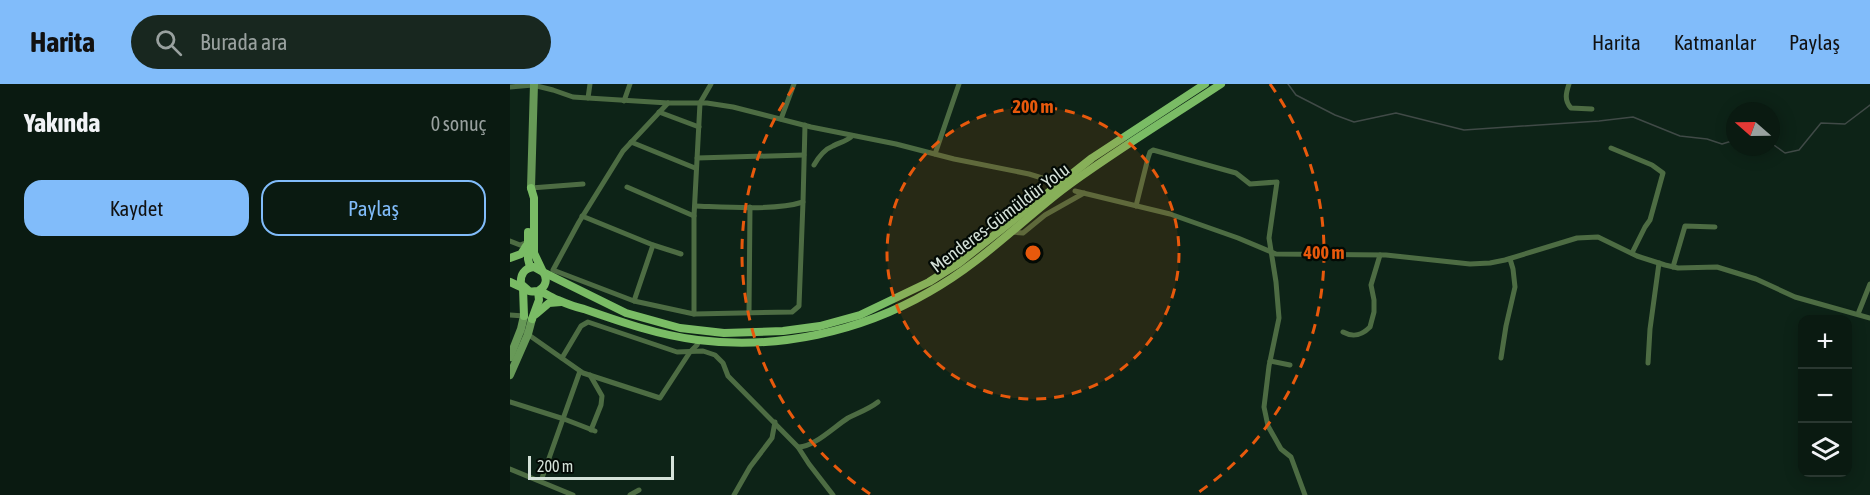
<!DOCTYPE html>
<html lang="tr">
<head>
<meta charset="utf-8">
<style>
  :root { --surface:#0a1a11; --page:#18271f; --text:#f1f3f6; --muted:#99a19f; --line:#2a3831; --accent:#81bcfa }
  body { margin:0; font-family:"Asap Condensed",sans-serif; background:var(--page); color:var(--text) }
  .controls { position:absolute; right:18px; bottom:18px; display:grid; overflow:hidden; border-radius:12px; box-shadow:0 3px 15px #0003 }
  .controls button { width:54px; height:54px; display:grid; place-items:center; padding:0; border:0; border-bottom:2px solid var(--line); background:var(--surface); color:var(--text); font:30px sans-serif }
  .compass { position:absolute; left:1216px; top:18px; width:54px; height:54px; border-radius:50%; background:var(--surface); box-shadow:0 3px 15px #0003; rotate:290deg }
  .scale { position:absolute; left:18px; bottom:15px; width:146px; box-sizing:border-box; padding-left:6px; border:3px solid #d5e2d9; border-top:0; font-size:16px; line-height:21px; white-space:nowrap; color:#d5e2d9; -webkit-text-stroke:4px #030a05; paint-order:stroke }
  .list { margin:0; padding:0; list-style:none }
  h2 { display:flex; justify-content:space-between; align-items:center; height:78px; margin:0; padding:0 24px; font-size:26px }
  h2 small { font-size:20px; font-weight:400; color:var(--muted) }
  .actions { display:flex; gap:12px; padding:18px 24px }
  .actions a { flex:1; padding:14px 0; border:2px solid var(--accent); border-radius:18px; text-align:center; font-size:21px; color:var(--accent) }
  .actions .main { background:var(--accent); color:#111 }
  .icon { flex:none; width:33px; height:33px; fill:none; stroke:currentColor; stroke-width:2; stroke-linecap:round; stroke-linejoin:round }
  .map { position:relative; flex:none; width:1360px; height:411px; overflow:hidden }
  header { display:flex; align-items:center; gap:36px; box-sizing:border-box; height:84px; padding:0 30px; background:var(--accent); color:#111 }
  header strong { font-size:28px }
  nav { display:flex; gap:33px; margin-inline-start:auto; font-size:21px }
  .search { width:420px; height:54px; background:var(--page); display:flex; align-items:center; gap:15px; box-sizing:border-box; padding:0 21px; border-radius:33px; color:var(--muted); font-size:22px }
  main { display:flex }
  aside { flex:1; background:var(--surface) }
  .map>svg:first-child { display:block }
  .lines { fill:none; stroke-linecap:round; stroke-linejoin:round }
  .stream { stroke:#404a47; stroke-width:1.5 }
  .street { stroke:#4d6c43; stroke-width:5 }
  .secondary { stroke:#679957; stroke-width:8 }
  .primary { stroke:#7abc65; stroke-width:8 }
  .ring { fill:none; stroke:#e8590c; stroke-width:3; stroke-dasharray:10 8 }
  .labels { text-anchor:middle; stroke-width:4.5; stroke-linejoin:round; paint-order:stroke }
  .street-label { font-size:18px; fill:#d5e2d9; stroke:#030a05 }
  .centre { fill:#e8590c; stroke:#030a05; stroke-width:3 }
  .ring-label { font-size:18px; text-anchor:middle; font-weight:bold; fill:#e8590c; stroke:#030a05; stroke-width:4.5; stroke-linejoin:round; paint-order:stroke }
</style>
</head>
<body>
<header>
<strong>Harita</strong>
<div class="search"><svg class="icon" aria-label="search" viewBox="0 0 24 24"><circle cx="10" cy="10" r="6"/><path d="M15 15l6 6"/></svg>Burada ara</div>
<nav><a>Harita</a><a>Katmanlar</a><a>Paylaş</a></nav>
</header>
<main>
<aside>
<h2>Yakında<small>0 sonuç</small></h2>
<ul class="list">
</ul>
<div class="actions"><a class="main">Kaydet</a><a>Paylaş</a></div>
</aside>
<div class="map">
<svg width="1360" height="411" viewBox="0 0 1360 411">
  <rect width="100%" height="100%" fill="#0d2317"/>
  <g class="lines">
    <!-- stream -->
    <g class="stream">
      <path d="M778 0 786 11 825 31 844 38 886 29 954 46 1089 37 1123 33 1170 52 1197 55 1212 60 1225 56"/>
      <path d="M1261 59 1275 69 1289 66 1311 39 1335 40 1360 21"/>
    </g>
    <!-- street -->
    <g class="street">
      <path d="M1059 0C1056 9 1054 16 1061 24L1082 25"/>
      <path d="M0 3 23 1 43 6 63 13 78 14 158 19H197L223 23 301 43 386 60 444 75 519 90 542 97"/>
      <path d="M78 14 80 0"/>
      <path d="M114 17 120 0"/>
      <path d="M158 19 113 67 69 138 43 186 124 217 184 230 282 228 289 222 293 118"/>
      <path d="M149 28 189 43"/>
      <path d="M271 35 284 0"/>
      <path d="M121 58 185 84"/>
      <path d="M1101 64 1142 81 1153 89 1140 136 1135 143 1122 169"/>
      <path d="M425 70 449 0"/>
      <path d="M187 74 294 71"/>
      <path d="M304 81C308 74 315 65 323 62 330 58 336 58 342 52"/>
      <path d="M117 103 184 132"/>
      <path d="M21 104 73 100"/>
      <path d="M565 107 660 130 728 154 766 170 876 171 960 180 980 179 995 176 1067 154 1088 153 1127 172 1155 181 1168 184 1207 183 1246 195 1285 213 1360 234"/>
      <path d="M185 122C214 123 265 127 293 118L295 41"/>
      <path d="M626 122 638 74 640 68 643 66 726 89 740 100 767 98 759 154 766 198 769 234 759 282 754 323 758 342 771 365 781 373 795 411"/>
      <path d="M72 132 143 161 171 170"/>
      <path d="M501 148 513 149 535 131 574 109"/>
      <path d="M0 157 10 161 18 158"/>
      <path d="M1163 183 1175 142 1205 143"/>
      <path d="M124 217 143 161"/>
      <path d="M239 229 240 123"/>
      <path d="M184 230V132L190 19 201 0"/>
      <path d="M1348 230 1360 200"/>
      <path d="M0 231 14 232"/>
      <path d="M833 248C844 254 852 251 860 243L864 228V216L861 201 870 171"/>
      <path d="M16 249 73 289 150 314 180 268 187 261 189 256"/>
      <path d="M52 274 71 242 78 238 167 268 193 267 205 271 213 279 218 292 288 363C303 364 325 342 338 334 348 329 359 325 368 318"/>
      <path d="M991 274 996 242 1005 203 1003 185 1000 175"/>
      <path d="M760 277 780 281"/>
      <path d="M1138 279 1140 245 1149 179"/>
      <path d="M80 291 92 312 91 321 81 346"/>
      <path d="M0 318 54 335 85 347"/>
      <path d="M288 363 299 380 323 411"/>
      <path d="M0 385 63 411"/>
      <path d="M32 394 70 287"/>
      <path d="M120 411 129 406"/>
      <path d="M224 411 240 383 262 354 265 338"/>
    </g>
    <!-- secondary -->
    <g class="secondary">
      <path d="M21 104 24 0"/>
      <path d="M0 273 11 245 14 232"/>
      <path d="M0 291 18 250 22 235"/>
    </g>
    <!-- primary -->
    <g class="primary">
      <path d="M21 104 24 114V169L33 188 116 229 170 244 214 249 273 247 310 242 350 231 419 198 449 179 582 74 695 0"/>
      <path d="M18 148V175L20 183"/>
      <path d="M0 174 11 170 16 162"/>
      <path d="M0 198 13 204 14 232"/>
      <path d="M26 230 39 219 51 218"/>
      <path d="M22 235 29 216 28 207C36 203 38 195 33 188L24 183C14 184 10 191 11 200L19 207C22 208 25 207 28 207 34 208 42 214 48 216 57 220 65 223 74 225 111 238 148 251 188 256 267 266 350 248 419 208 468 181 508 140 552 106 603 68 658 35 711 0"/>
    </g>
  </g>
  <!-- distance rings -->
  <circle cx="523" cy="169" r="146" fill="#e8590c" fill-opacity=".12"/>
  <g class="ring">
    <circle cx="523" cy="169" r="146"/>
    <path d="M360 410A291 291 0 0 1 286 0M760 0A291 291 0 0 1 686 410"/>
  </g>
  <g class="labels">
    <!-- street labels -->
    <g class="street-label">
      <text transform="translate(490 134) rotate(-37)" y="6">Menderes-Gümüldür Yolu</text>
    </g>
  </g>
  <circle cx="523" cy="169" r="9" class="centre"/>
  <g class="ring-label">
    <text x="523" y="29">200 m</text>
    <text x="814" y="175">400 m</text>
  </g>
</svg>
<div class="controls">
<button>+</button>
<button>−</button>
<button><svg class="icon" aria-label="layers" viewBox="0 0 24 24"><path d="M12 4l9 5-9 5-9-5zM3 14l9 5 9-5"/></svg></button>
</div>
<svg class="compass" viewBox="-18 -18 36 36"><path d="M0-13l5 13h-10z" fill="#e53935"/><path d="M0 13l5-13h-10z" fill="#99a19f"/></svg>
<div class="scale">200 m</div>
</div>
</main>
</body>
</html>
